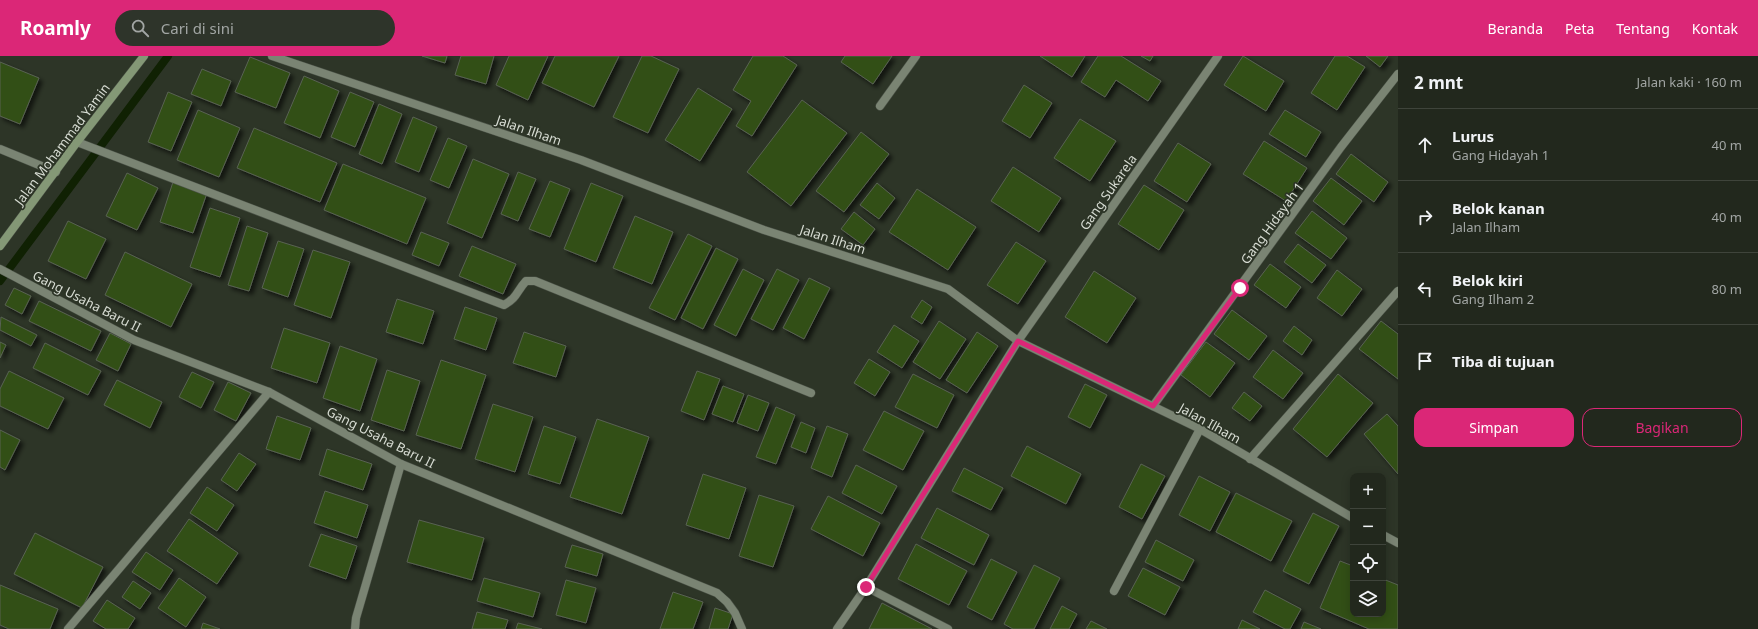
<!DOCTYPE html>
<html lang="id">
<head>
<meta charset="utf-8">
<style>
  :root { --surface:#22281d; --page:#2e342a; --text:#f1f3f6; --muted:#a2a6a4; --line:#3f443b; --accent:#db2777 }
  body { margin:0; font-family:"Noto Sans",sans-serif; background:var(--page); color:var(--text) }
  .controls { position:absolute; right:12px; bottom:12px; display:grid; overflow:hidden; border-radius:8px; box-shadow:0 2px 10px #0003 }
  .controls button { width:36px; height:36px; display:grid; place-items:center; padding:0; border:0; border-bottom:1px solid var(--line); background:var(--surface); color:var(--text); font:20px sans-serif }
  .stop { position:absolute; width:12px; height:12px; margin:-9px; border:3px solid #db2777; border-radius:50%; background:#fff }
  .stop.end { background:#db2777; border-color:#fff; box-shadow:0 1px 4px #0008 }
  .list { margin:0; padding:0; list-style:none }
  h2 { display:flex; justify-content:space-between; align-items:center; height:52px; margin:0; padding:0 16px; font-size:17px }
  h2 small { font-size:13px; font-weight:400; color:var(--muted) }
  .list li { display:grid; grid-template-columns:26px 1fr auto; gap:12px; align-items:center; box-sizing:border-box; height:72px; padding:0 16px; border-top:1px solid var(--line) }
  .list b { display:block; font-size:15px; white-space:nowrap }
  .list p { margin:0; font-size:13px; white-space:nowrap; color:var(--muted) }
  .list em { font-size:13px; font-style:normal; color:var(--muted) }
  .actions { display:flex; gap:8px; padding:12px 16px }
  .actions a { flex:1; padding:9px 0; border:1px solid var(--accent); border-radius:12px; text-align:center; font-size:14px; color:var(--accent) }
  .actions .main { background:var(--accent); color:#fff }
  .icon { flex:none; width:22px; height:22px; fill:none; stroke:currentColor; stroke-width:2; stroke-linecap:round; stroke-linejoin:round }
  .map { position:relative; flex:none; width:1398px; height:573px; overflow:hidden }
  header { display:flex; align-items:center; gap:24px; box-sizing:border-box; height:56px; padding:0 20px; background:var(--accent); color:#fff }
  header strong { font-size:19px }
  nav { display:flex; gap:22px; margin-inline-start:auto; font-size:14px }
  .search { width:280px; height:36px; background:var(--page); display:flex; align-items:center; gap:10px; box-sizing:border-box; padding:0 14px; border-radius:22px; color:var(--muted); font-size:15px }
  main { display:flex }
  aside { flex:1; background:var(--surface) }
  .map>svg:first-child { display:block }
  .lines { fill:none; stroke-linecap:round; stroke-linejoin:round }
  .stream { stroke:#102103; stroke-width:8 }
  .building { fill:#304f13; stroke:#596253; filter:url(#shadow) }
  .street-casing { stroke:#4b5247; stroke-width:9 }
  .secondary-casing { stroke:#4b5247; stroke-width:9 }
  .street { stroke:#7a8473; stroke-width:8 }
  .secondary { stroke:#849876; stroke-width:8 }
  .route { stroke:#db2777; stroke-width:5 }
  .labels { text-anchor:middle; stroke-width:3.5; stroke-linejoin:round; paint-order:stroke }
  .street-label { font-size:13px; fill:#d7dcd3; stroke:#2d3527 }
</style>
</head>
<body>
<header>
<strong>Roamly</strong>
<div class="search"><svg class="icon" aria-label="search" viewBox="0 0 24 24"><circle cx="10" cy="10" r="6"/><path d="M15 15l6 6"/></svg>Cari di sini</div>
<nav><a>Beranda</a><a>Peta</a><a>Tentang</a><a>Kontak</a></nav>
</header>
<main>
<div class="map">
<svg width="1398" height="573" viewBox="0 0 1398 573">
  <defs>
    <filter id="shadow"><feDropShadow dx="3.5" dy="3.5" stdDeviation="2" flood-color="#0009"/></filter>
  </defs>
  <rect width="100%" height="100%" fill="#2d3527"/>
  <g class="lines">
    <!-- stream -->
    <path class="stream" d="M0 225 168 0"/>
  </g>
  <!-- building -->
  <g class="building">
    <path d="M422 0H447L445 7Z"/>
    <path d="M461 0H494L486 28 455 19Z"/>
    <path d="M509 0H548L528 44 496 29Z"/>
    <path d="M555 0H619L594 51 542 27Z"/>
    <path d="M642 0H651L679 13 648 77 613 61Z"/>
    <path d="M753 0H783L797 9 752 80 736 70 751 45 733 34Z"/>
    <path d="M845 0H892L873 28 841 6Z"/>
    <path d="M1040 0H1085L1072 21Z"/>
    <path d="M1098 0H1121L1161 25 1148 45 1116 24 1105 41 1081 26Z"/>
    <path d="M1141 0H1153L1150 5Z"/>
    <path d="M1243 0 1284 25 1266 55 1224 29Z"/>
    <path d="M1335 0H1347L1365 11 1337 54 1311 37Z"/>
    <path d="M1366 0H1388L1380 11Z"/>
    <path d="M250 1 290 17 276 52 235 36Z"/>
    <path d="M0 6 39 22 20 68 0 60Z"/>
    <path d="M202 13 231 25 221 50 191 38Z"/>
    <path d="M304 20 339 35 320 82 284 67Z"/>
    <path d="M1024 29 1052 47 1030 82 1002 65Z"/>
    <path d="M698 32 732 53 700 105 665 84Z"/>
    <path d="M168 36 192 46 171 95 148 86Z"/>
    <path d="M350 36 374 46 355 91 331 81Z"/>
    <path d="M802 44 847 77 791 150 747 116Z"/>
    <path d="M379 48 402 58 382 108 359 98Z"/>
    <path d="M198 54 240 72 219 121 177 104Z"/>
    <path d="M1285 54 1321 76 1306 101 1269 78Z"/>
    <path d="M413 61 437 71 419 116 395 106Z"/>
    <path d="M1080 63 1116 85 1090 125 1054 102Z"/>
    <path d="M254 72 337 107 320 146 237 112Z"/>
    <path d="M861 76 889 98 844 156 816 135Z"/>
    <path d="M448 82 467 90 449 132 430 124Z"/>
    <path d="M1264 85 1307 112 1286 145 1243 118Z"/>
    <path d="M1178 87 1211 108 1187 146 1154 125Z"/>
    <path d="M1351 98 1388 126 1374 146 1336 118Z"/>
    <path d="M473 103 509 118 482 182 447 167Z"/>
    <path d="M343 108 426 142 407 188 324 154Z"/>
    <path d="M1013 111 1061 142 1039 176 991 145Z"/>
    <path d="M518 116 536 123 518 165 501 158Z"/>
    <path d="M127 117 158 132 137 174 106 160Z"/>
    <path d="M1331 122 1362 145 1344 169 1313 145Z"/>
    <path d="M550 125 570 133 550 181 529 173Z"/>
    <path d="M173 126 207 137 193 177 160 166Z"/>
    <path d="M591 127 623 140 596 206 564 193Z"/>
    <path d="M877 127 895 142 879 163 860 149Z"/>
    <path d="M1144 129 1184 154 1159 194 1118 168Z"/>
    <path d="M917 133 976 171 948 214 889 176Z"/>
    <path d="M210 152 240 162 220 221 190 211Z"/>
    <path d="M1312 155 1347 182 1331 203 1295 177Z"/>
    <path d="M854 156 875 173 863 189 841 173Z"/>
    <path d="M635 160 673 176 652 228 613 212Z"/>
    <path d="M68 165 106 183 86 223 48 205Z"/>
    <path d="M247 170 268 177 249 235 228 229Z"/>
    <path d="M421 176 449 187 439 210 412 199Z"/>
    <path d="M688 178 712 190 675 264 649 252Z"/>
    <path d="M278 185 304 193 288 241 262 232Z"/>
    <path d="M1016 186 1046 205 1018 248 987 229Z"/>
    <path d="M1298 188 1326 209 1312 227 1284 206Z"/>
    <path d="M472 190 516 208 503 238 459 220Z"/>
    <path d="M716 192 738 203 703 273 681 262Z"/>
    <path d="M313 194 350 206 331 262 294 249Z"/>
    <path d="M125 196 192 228 171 271 105 239Z"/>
    <path d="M1270 208 1301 231 1286 252 1254 229Z"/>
    <path d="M743 213 764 224 736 280 714 269Z"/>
    <path d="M777 213 799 224 773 274 751 263Z"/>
    <path d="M1337 214 1362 233 1342 260 1317 242Z"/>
    <path d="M1094 215 1136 242 1107 287 1065 261Z"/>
    <path d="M809 222 830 232 804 283 783 272Z"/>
    <path d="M14 232 31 240 22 258 5 249Z"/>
    <path d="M397 243 434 255 423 288 386 276Z"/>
    <path d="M922 244 932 251 922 268 911 261Z"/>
    <path d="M39 245 101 275 91 295 29 265Z"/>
    <path d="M465 251 497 262 486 294 454 283Z"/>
    <path d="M1232 254 1267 280 1249 304 1214 278Z"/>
    <path d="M1 261 37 279 31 290 0 274Z"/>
    <path d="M939 265 966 283 940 323 913 306Z"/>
    <path d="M1381 265 1398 278V323L1359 293Z"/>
    <path d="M894 269 919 285 902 312 877 296Z"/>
    <path d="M1294 270 1312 284 1302 299 1283 285Z"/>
    <path d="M284 272 330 287 317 327 271 312Z"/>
    <path d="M524 276 566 290 556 321 513 307Z"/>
    <path d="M977 276 998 290 967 337 946 324Z"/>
    <path d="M110 277 131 288 118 315 96 304Z"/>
    <path d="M0 286 6 289 0 302Z"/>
    <path d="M1206 286 1235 307 1210 341 1181 319Z"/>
    <path d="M45 287 101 315 88 339 33 312Z"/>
    <path d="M340 290 377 303 360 355 323 342Z"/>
    <path d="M1273 294 1303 317 1283 343 1253 321Z"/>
    <path d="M869 303 890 316 875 340 854 327Z"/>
    <path d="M441 304 486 319 461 393 416 379Z"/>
    <path d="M387 314 420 325 404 375 371 364Z"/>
    <path d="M9 315 64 342 48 373 0 350V333Z"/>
    <path d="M697 315 720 323 704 364 681 355Z"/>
    <path d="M192 316 214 326 201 352 179 341Z"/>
    <path d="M913 318 954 339 937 372 895 351Z"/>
    <path d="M1338 318 1373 347 1327 401 1293 373Z"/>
    <path d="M117 324 162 346 150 372 104 349Z"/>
    <path d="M228 326 251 337 236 365 214 354Z"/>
    <path d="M1085 328 1107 339 1090 372 1068 361Z"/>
    <path d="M723 330 744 338 733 366 712 358Z"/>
    <path d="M1244 336 1262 350 1250 365 1232 352Z"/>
    <path d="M748 339 769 347 758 375 737 367Z"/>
    <path d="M493 348 533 361 515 416 475 403Z"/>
    <path d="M776 351 795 359 776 408 756 401Z"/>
    <path d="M884 355 924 375 903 414 863 394Z"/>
    <path d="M1387 358 1398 370V418L1364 378Z"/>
    <path d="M277 360 311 372 300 404 266 393Z"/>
    <path d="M597 363 649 381 622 458 570 441Z"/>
    <path d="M801 366 815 372 806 397 791 391Z"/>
    <path d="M544 370 576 381 560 428 528 418Z"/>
    <path d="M827 370 848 378 832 421 811 412Z"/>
    <path d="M0 374 20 384 5 414 0 411Z"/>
    <path d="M1027 390 1081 418 1066 448 1011 420Z"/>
    <path d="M327 393 372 408 363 434 319 419Z"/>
    <path d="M239 397 256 408 237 435 221 424Z"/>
    <path d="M1141 408 1165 420 1142 463 1119 451Z"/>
    <path d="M856 409 897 430 882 458 842 437Z"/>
    <path d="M964 412 1003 432 991 454 952 435Z"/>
    <path d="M703 418 746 432 729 483 686 469Z"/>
    <path d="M1199 420 1230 436 1210 475 1179 459Z"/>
    <path d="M207 431 234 449 217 475 190 457Z"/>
    <path d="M325 435 368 449 357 482 314 467Z"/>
    <path d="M1236 437 1292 465 1271 505 1216 476Z"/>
    <path d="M759 439 794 450 773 511 739 500Z"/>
    <path d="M828 440 880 467 863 500 811 473Z"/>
    <path d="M937 452 989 479 974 509 921 482Z"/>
    <path d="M1313 457 1339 470 1309 528 1283 515Z"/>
    <path d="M189 463 238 497 217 528 167 495Z"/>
    <path d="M419 464 484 482 472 524 407 506Z"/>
    <path d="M35 477 103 511 82 552 14 518Z"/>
    <path d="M321 478 357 490 346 523 309 510Z"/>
    <path d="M1156 484 1194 504 1183 525 1145 506Z"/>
    <path d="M916 488 967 515 949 549 898 523Z"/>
    <path d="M572 489 603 498 597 520 565 511Z"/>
    <path d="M146 496 173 514 160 534 132 516Z"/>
    <path d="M991 503 1017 516 992 564 967 551Z"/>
    <path d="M1340 505 1353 510V558H1383V523L1398 529V573H1369L1320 552Z"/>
    <path d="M1034 509 1060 522 1034 573H1013L1004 568Z"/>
    <path d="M1143 512 1180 531 1165 559 1128 540Z"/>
    <path d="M179 522 206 541 186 571 158 552Z"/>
    <path d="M484 522 540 537 533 561 477 545Z"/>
    <path d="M566 524 596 532 586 567 556 559Z"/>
    <path d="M133 525 151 537 140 553 122 541Z"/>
    <path d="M0 529 58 553 50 573H9L0 569Z"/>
    <path d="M1265 534 1301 553 1290 573H1285L1253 556Z"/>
    <path d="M673 536 703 546 693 573H660Z"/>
    <path d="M107 544 135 562 128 573H106L93 565Z"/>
    <path d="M882 547 932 573H869Z"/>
    <path d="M1062 550 1077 558 1069 573H1050Z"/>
    <path d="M715 552 733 558 728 573H709Z"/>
    <path d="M477 556 508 564 505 573H472Z"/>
    <path d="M1242 564 1260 573H1238Z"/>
    <path d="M1091 565 1107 573H1086Z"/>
    <path d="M1304 566 1321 573H1301Z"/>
    <path d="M203 567 220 573H201Z"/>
    <path d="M518 567 542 573H516Z"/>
  </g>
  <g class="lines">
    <defs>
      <g id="street">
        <path d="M272 0 581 104 764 174 948 233 1018 285 1200 373 1353 462"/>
        <path d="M880 50 916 0"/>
        <path d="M77 86 504 249C518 241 516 236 526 225H535L811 337"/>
        <path d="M0 93 56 116"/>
        <path d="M0 213 134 284 269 336 401 408 717 537 727 546 735 557 742 573"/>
        <path d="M1153 350 1341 91 1398 18"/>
        <path d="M1250 403 1398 235"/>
        <path d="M1383 479 1398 487"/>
        <path d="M866 531 948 573"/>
        <path d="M1114 535 1200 373"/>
        <path d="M68 573 269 336"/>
        <path d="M355 573 356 562 401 408"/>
        <path d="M837 573 866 531 1018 285 1218 0"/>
      </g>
      <path id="secondary" d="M0 190 77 86 144 0"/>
    </defs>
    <!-- street casing -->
    <use href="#street" class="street-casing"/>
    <!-- secondary casing -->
    <use href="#secondary" class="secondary-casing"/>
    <!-- street -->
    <use href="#street" class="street"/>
    <!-- secondary -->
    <use href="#secondary" class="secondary"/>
  </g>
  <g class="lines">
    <!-- route -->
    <path class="route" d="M866 531 1018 285 1153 350 1240 232"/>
  </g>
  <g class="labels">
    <!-- street labels -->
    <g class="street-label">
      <text transform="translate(529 74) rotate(19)" y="5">Jalan Ilham</text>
      <text transform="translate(62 88) rotate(-53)" y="5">Jalan Mohammad Yamin</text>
      <text transform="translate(1108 136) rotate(-55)" y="5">Gang Sukarela</text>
      <text transform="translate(1272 167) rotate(-54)" y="5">Gang Hidayah 1</text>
      <text transform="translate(833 183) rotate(18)" y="5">Jalan Ilham</text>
      <text transform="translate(87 245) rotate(27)" y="5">Gang Usaha Baru II</text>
      <text transform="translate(1210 367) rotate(29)" y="5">Jalan Ilham</text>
      <text transform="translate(381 381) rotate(27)" y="5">Gang Usaha Baru II</text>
    </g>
  </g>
</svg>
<div class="controls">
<button>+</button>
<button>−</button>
<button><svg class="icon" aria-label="locate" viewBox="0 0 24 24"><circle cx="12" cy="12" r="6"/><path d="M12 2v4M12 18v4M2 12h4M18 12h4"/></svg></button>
<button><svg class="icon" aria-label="layers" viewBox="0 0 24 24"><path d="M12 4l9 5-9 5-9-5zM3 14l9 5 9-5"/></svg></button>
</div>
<div class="stop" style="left:1240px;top:232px"></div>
<div class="stop end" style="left:866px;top:531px"></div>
</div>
<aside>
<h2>2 mnt<small>Jalan kaki · 160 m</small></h2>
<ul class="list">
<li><svg class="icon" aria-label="ahead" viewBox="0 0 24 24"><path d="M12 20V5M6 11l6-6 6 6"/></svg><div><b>Lurus</b><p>Gang Hidayah 1</p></div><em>40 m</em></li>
<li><svg class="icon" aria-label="right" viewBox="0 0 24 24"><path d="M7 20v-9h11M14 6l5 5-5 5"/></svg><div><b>Belok kanan</b><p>Jalan Ilham</p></div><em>40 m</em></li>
<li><svg class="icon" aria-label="left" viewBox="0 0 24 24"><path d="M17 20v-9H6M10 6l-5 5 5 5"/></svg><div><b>Belok kiri</b><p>Gang Ilham 2</p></div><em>80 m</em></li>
<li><svg class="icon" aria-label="arrive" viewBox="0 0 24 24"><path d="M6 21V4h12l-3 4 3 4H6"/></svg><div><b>Tiba di tujuan</b></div></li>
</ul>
<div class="actions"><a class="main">Simpan</a><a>Bagikan</a></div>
</aside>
</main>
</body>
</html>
